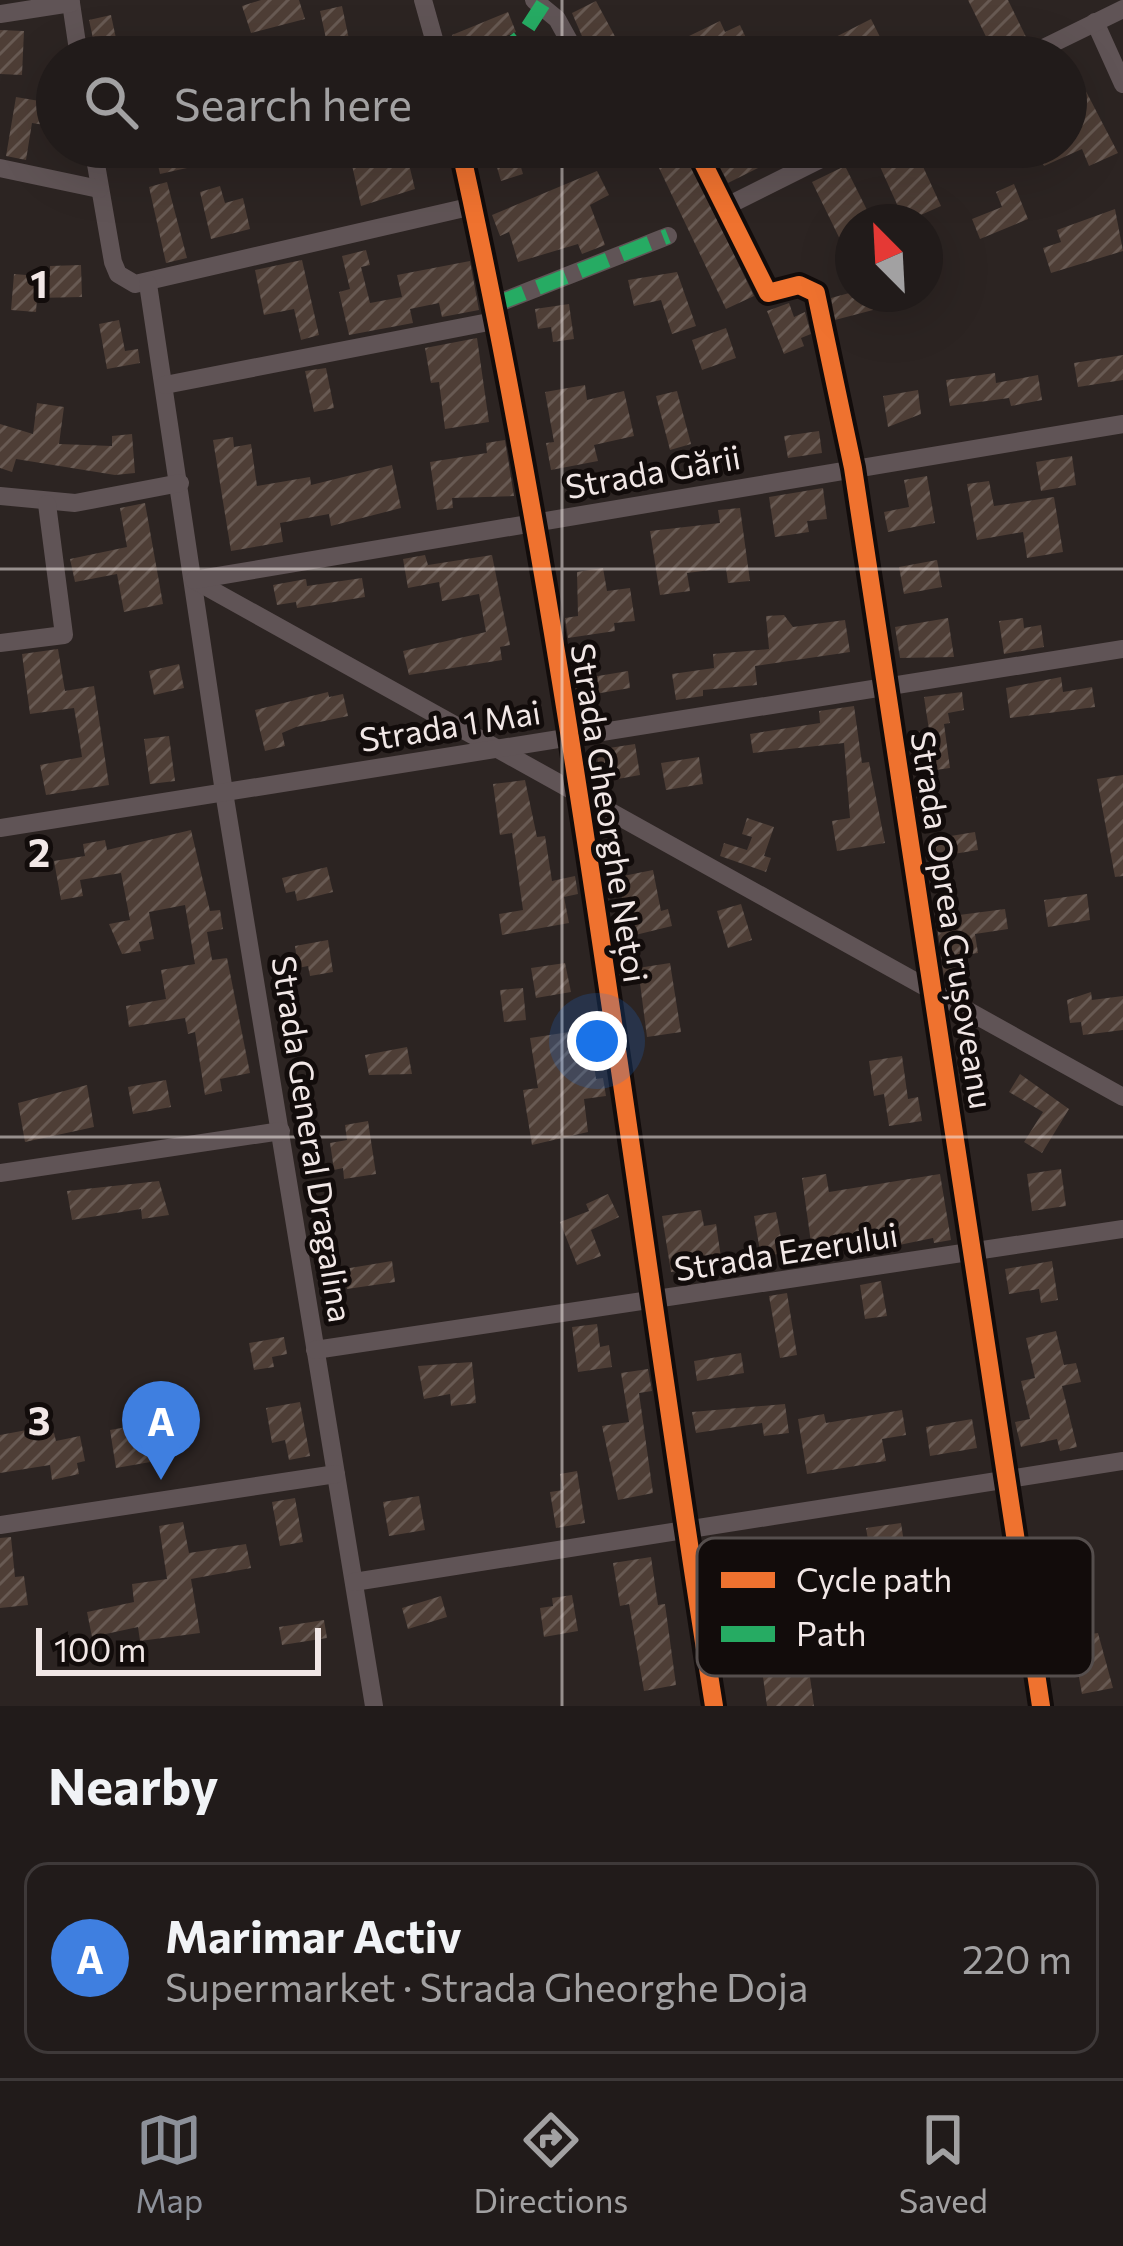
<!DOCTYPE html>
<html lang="en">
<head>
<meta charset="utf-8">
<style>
  :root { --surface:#211b1a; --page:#2d2827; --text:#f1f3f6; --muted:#a2a1a2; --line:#3e3939; --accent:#8c9099 }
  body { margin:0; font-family:Commissioner,sans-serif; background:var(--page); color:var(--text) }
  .compass { position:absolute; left:835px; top:204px; width:108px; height:108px; border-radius:50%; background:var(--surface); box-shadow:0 12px 48px #0002; rotate:336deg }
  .scale { position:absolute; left:36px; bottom:30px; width:285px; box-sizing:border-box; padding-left:12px; border:6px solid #f1e7e6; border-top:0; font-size:33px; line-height:42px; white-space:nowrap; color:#f1e7e6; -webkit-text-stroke:9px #120c0b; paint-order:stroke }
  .you { position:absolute; left:597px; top:1041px; width:42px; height:42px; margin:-30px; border:9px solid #fff; border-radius:50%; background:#1a73e8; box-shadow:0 0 0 18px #1a73e833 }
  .badge { display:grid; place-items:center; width:78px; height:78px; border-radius:50%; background:var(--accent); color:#fff; font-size:39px; font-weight:700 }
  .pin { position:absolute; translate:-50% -99px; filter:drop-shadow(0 3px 6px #0008) }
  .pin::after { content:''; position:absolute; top:63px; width:42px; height:36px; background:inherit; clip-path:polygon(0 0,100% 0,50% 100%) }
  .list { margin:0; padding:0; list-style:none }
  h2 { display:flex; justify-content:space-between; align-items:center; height:156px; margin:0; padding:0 48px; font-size:51px }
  h2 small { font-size:39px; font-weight:400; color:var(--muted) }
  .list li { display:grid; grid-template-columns:78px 1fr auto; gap:36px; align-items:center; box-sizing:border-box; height:192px; margin:0 24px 24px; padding:0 24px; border:3px solid var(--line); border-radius:24px }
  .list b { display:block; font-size:45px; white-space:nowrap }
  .list p { margin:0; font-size:39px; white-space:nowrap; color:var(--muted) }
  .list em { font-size:39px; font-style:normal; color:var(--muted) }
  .icon { flex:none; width:66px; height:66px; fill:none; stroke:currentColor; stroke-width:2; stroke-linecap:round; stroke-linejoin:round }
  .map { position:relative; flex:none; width:1123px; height:1706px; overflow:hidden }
  .search { position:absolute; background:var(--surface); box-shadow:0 12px 48px #0002; left:36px; right:36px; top:36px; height:132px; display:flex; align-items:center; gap:30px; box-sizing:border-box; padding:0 42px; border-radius:66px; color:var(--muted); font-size:45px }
  .sheet { height:372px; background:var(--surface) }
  nav { display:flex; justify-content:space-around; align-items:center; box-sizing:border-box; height:168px; border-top:3px solid var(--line); background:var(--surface); font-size:33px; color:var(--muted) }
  nav a { display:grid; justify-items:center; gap:6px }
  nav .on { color:var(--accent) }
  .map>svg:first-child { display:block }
  .building { fill:url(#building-hatch) }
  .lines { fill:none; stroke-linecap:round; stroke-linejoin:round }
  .minor { stroke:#605456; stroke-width:18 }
  .quiet { stroke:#26ab63; stroke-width:15; stroke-dasharray:30 15; stroke-linecap:butt }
  .cycleway-casing { stroke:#120c0b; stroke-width:26 }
  .cycleway { stroke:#ef722f; stroke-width:18 }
  .grid { fill:none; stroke:#f1e7e6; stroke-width:3; stroke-opacity:0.55 }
  .labels { text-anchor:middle; stroke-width:10; stroke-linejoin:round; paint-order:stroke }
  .street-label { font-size:33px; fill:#f1e7e6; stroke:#120c0b }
  .key { fill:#120c0b; stroke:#554e4d; stroke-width:3 }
  .key-label { font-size:33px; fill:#f1e7e6 }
  .grid-label { font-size:39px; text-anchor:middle; font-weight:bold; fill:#f1e7e6; stroke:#120c0b; stroke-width:10; stroke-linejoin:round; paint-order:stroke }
</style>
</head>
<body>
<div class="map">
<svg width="1123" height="1706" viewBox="0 0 1123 1706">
  <defs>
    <pattern id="building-hatch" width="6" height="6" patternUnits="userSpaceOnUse" patternTransform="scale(3)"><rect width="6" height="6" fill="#4e3e36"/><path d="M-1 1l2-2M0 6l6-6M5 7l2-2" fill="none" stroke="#685a53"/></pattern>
  </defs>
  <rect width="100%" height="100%" fill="#2c2422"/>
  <!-- building -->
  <g class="building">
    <path d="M261 0H299L305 19 251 33 242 6Z"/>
    <path d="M968 0H1008L1028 41 996 57Z"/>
    <path d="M596 1 626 57H591L572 13Z"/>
    <path d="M342 6 350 44 328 48 320 11Z"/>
    <path d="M508 12 516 32 460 56 452 35Z"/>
    <path d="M111 15 120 57H97L89 20Z"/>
    <path d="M871 19 883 43 856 57H824L818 46Z"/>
    <path d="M720 21 725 32 740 25 755 57H696L687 37Z"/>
    <path d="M0 30 24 31 22 75 0 74Z"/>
    <path d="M1077 74 1118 153 1089 166 1082 149 1044 166 1035 147H1066V79Z"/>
    <path d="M16 97 57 104V127L32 123 26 160 6 156Z"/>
    <path d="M154 147H191L196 166 160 174Z"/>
    <path d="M348 147H436L437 153 408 160 415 189 361 206Z"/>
    <path d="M491 147H515L523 174 501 181Z"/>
    <path d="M649 147H682L754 296 726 309Z"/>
    <path d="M743 147H750L760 167 728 183 716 160Z"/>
    <path d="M882 147H914L941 206 905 222 873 151Z"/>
    <path d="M845 166 873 222H853V266L812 182Z"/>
    <path d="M597 171 609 195 590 205 605 245 582 254 578 244 518 262 509 232 500 236 492 215Z"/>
    <path d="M167 182 187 258 166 263 149 187Z"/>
    <path d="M1014 184 1028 219 980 239 972 219 1002 207 996 192Z"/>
    <path d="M220 186 225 203 243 198 250 229 211 239 200 192Z"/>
    <path d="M1115 209 1123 251 1051 273 1043 248 1061 242 1057 230Z"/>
    <path d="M366 250 370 265 361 267 370 303 402 297 397 275 470 261 479 310 442 317 439 303 410 309 413 323 349 335 339 292 350 289 342 256Z"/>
    <path d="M302 260 319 335 301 340 294 309 264 315 255 270Z"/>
    <path d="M81 265 82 297 37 298 36 312 11 310 14 274 50 277V266Z"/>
    <path d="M677 272 696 326 672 334 661 300 634 306 628 280Z"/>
    <path d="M853 292 868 294 873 310 835 320 831 298Z"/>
    <path d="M789 303 794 317 805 312 811 334 801 338 804 346 784 354 767 311Z"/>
    <path d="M569 304 574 339 553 342 551 327 538 329 535 309Z"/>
    <path d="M119 320 125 351 138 349 140 363 107 369 99 324Z"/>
    <path d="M726 328 736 358 702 370 692 340Z"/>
    <path d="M477 338 489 422 445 429 439 382 431 383 425 348Z"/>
    <path d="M1123 355V380L1078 387 1074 363Z"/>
    <path d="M326 368 334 408 314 412 305 371Z"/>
    <path d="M995 373 996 383 1038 375 1042 400 1011 406 1009 398 950 406 946 380Z"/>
    <path d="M585 385 587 400 624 391 634 436 594 445 598 461 551 470 546 443 554 442 545 392Z"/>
    <path d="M918 390 921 414 888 427 883 396Z"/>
    <path d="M677 391 691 444 670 450 656 396Z"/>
    <path d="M37 403 64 407 59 444 112 446V436L132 434 135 473 115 475 16 459 12 472 0 468V424L33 434Z"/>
    <path d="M819 431 822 453 788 458 784 436Z"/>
    <path d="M233 437 234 447 251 444 257 486 310 477 311 485 392 465 401 508 331 526 329 514 280 523 283 542 231 551 213 440Z"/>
    <path d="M505 440 514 496 452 498 453 508 437 510 430 462 487 453 486 443Z"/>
    <path d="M1072 456 1076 485 1041 491 1036 462Z"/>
    <path d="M927 476 935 523 888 532 884 512 909 507 904 480Z"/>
    <path d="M989 481 994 506 1054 497 1063 552 1027 558 1023 532 977 540 967 484Z"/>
    <path d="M823 488 827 519 807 521 809 532 775 537 769 497Z"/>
    <path d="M145 503 163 604 124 612 117 574 75 582 70 559 127 547 120 508Z"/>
    <path d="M740 508 750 581 728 583 726 568 687 573 690 591 660 595 650 531 720 523 718 510Z"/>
    <path d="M425 555 428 565 492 555 510 645 500 647 502 660 409 675 403 651 486 632 479 594 442 601 439 582 408 588 403 559Z"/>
    <path d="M937 560 942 587 904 594 899 567Z"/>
    <path d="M603 568 607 591 630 588 635 621 614 623 615 631 568 638 565 618 578 616 577 572Z"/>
    <path d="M362 578 365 597 297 608 296 602 277 605 273 585 306 579 307 586Z"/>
    <path d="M784 615 793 627 845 620 850 652 755 666 757 685 703 690V696L676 700 672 674 714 668 713 654 769 649 766 616Z"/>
    <path d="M948 618 954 657 900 658 895 627Z"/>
    <path d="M1023 618 1024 628 1041 625 1044 647 1004 654 999 621Z"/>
    <path d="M58 649 65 691 94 686 109 785 46 795 40 765 82 757 79 737 74 708 30 714 22 654Z"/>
    <path d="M179 664 184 688 154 695 149 671Z"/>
    <path d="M628 671 630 688 577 697 574 680Z"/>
    <path d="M1061 677 1063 692 1092 687 1095 707 1010 718 1006 688Z"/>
    <path d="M328 692 329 697 343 694 348 716 296 727 282 733 285 746 265 751 255 710Z"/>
    <path d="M962 692 964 710 948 713 950 723 944 724 950 768 914 773 909 733 929 730 924 697Z"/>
    <path d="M854 706 862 763 869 762 885 843 837 851 832 821 850 818 844 743 753 753 750 734 820 723 819 711Z"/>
    <path d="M169 736 175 781 150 784 144 739Z"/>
    <path d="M635 744 640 775 601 782 596 750Z"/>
    <path d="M699 757 703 784 666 790 661 763Z"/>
    <path d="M1123 775V876L1115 877 1097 779Z"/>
    <path d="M525 780 537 837 545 836 552 881 575 876 578 894 564 897 569 923 502 935 499 914 523 910 512 833 500 835 493 784Z"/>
    <path d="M747 818 774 827 764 856 771 858 766 872 720 856 724 843 747 850 752 837 742 834Z"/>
    <path d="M191 830 210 911 220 910 223 929 207 932 212 960 227 958 250 1073 220 1079 222 1091 205 1095 195 1032 188 1034 185 1018 129 1027 126 1006 166 999 161 970 195 964 185 905 149 912 154 939 139 942 141 951 122 954 109 924 130 920 121 873 80 880 83 896 61 900 54 861 85 856 83 844 105 840 107 850Z"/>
    <path d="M975 832 978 850 929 858 926 840Z"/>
    <path d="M327 867 333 892 297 901 295 891 286 893 282 878Z"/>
    <path d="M653 870 661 911 668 909 672 926 619 939 615 923 626 920 618 877Z"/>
    <path d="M1087 894 1090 920 1048 927 1044 900Z"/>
    <path d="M741 904 752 940 728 948 717 911Z"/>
    <path d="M1005 909 1008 929 975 934 978 953 959 956 963 986 944 978 936 918Z"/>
    <path d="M328 940 333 972 310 976 308 966 298 968 295 946Z"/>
    <path d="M565 963 571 992 536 998 531 968Z"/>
    <path d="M670 963 681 1032 647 1037 638 968Z"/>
    <path d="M523 988 526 1020 504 1022 500 990Z"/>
    <path d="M1091 992 1092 1000 1123 996V1030L1083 1035 1081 1022 1070 1023 1067 1000Z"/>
    <path d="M589 1029 596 1079 603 1078 606 1096 584 1099 588 1132 532 1145 523 1090 538 1088 530 1038Z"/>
    <path d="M407 1047 412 1074 369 1075 365 1055Z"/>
    <path d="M902 1056 908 1099 918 1097 922 1121 889 1126 884 1094 874 1096 869 1061Z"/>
    <path d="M1020 1074 1069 1109 1042 1153 1024 1142 1043 1112 1009 1092Z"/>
    <path d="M166 1080 171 1107 133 1114 128 1087Z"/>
    <path d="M87 1085 94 1127 25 1142 18 1103Z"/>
    <path d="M368 1121 376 1174 344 1179 343 1168 334 1170 330 1143 347 1140 345 1125Z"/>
    <path d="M1061 1169 1066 1206 1032 1211 1027 1174Z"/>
    <path d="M826 1174 829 1192 940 1174 951 1240 934 1243 933 1238 846 1256 843 1238 811 1243 802 1178Z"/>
    <path d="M159 1181 169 1215 142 1219 141 1209 72 1220 67 1191Z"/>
    <path d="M608 1194 619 1217 591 1230 601 1256 577 1265 560 1222 589 1211 586 1204Z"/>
    <path d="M701 1210 704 1226 716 1224 722 1264 671 1272 662 1216Z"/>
    <path d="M776 1212 784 1253 761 1257 754 1216Z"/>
    <path d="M392 1261 395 1282 347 1289 344 1269Z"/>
    <path d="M1052 1261 1058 1300 1041 1303 1039 1289 1009 1294 1005 1269Z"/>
    <path d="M881 1281 887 1316 865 1319 860 1285Z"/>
    <path d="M787 1293 797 1355 780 1358 769 1296Z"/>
    <path d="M597 1324 600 1347 609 1345 612 1367 578 1372 572 1327Z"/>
    <path d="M1056 1331 1064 1365 1076 1363 1081 1382 1062 1386 1077 1447 1060 1451 1057 1439 1021 1447 1015 1422 1030 1419 1021 1381 1035 1378 1026 1338Z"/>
    <path d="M284 1337 287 1354 272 1357 274 1367 254 1370 249 1343Z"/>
    <path d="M741 1353 744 1373 697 1381 694 1361Z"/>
    <path d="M472 1362 476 1403 451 1406 450 1394 424 1399 418 1366Z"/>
    <path d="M648 1369 652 1391 639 1393 653 1493 618 1500 602 1426 629 1422 621 1373Z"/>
    <path d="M300 1402 310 1456 289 1460 285 1440 272 1443 266 1408Z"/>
    <path d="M785 1404 789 1433 764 1436 762 1423 696 1433 692 1412Z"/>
    <path d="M902 1410 906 1435 882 1439 886 1461 807 1474 798 1419 824 1414 826 1423Z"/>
    <path d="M972 1419 977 1448 930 1456 926 1427Z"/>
    <path d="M155 1422 162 1460 116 1468 110 1430Z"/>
    <path d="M32 1429 33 1437 54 1433 56 1441 80 1436 85 1461 77 1463 79 1474 52 1480 50 1465 0 1473V1435Z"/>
    <path d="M577 1471 585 1523 556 1528 550 1492 563 1490 560 1474Z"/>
    <path d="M419 1496 425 1530 389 1536 383 1502Z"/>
    <path d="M295 1498 303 1542 280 1546 272 1502Z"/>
    <path d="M183 1522 189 1553 246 1544 251 1568 191 1579 200 1633 140 1641 138 1627 92 1637 87 1612 134 1602 132 1584 167 1579 159 1526Z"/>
    <path d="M901 1523 907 1563 873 1569 866 1528Z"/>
    <path d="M11 1537 15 1577 24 1576 28 1605 0 1608V1538Z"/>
    <path d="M651 1557 658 1605 665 1604 676 1685 644 1691 629 1604 620 1606 613 1563Z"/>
    <path d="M572 1595 578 1631 544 1637 540 1608 553 1606 552 1598Z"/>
    <path d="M441 1596 447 1617 408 1629 402 1608Z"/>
    <path d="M999 1600 1003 1627 992 1628 999 1668 947 1677 942 1651 979 1644 974 1604Z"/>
    <path d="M324 1620 327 1638 282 1645 279 1627Z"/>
    <path d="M1098 1633 1113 1688 1082 1694 1075 1655 1064 1657 1061 1638Z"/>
    <path d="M809 1670 814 1706H767L763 1677Z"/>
  </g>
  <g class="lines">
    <!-- minor -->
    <g class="minor">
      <path d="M423 0 439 57"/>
      <path d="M534 0 557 19 578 57"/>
      <path d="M71 3 79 57"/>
      <path d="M0 14 71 3"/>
      <path d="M1095 22 1123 84"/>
      <path d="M1025 57 1123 9"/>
      <path d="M93 147 113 262 118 274 135 284 473 206"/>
      <path d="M460 147C574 661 631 1186 714 1706"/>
      <path d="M695 147 768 293 799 285 816 293 853 468 1041 1706"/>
      <path d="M0 168 99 189"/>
      <path d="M725 207 845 147"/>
      <path d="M148 284 224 792 374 1706"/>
      <path d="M496 304 668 236"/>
      <path d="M165 385 499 320"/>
      <path d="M0 496 75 503 180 483"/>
      <path d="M194 580 1123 1097"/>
      <path d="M194 580 1123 424"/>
      <path d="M0 643 64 635 47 504"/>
      <path d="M0 828 1123 649"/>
      <path d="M0 1173 281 1131"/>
      <path d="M315 1350 1123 1229"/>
      <path d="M0 1525 336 1474"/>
      <path d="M354 1582 1123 1461"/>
    </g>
    <!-- quiet -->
    <g class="quiet">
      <path d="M495 57 523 35 543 4"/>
      <path d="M496 304 668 236"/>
    </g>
    <defs>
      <g id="cycleway">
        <path d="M460 147C574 661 631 1186 714 1706"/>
        <path d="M695 147 768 293 799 285 816 293 853 468 1041 1706"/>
      </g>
    </defs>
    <!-- cycleway casing -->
    <use href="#cycleway" class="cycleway-casing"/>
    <!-- cycleway -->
    <use href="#cycleway" class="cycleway"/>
  </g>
  <!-- grid -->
  <path class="grid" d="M562 0V57M562 147V1706M0 569H1123M0 1137H1123"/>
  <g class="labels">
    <!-- street labels -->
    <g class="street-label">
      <text transform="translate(653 472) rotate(-10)" y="12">Strada Gării</text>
      <text transform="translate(450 726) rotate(-9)" y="12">Strada 1 Mai</text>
      <text transform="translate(609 813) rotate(81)" y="12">Strada Gheorghe Nețoi</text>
      <text transform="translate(952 920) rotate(81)" y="12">Strada Oprea Crușoveanu</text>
      <text transform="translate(312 1139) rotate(81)" y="12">Strada General Dragalina</text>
      <text transform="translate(786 1252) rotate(-9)" y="12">Strada Ezerului</text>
    </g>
  </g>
  <!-- legend -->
  <rect x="697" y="1538" width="396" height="138" rx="18" class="key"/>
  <rect x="721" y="1572" width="54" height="16" fill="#ef722f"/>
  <rect x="721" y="1626" width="54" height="16" fill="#26ab63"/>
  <g class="key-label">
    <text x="796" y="1592">Cycle path</text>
    <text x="796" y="1646">Path</text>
  </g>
  <g class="grid-label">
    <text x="39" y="298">1</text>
    <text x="39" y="867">2</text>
    <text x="39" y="1435">3</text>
  </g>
</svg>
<svg class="compass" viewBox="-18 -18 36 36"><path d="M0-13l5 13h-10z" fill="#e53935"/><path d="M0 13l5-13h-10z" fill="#a2a1a2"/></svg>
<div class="scale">100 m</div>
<div class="you"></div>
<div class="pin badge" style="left:161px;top:1480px;background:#3f7fe0">A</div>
<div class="search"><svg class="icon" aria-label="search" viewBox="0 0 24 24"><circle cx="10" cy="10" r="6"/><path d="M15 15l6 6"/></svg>Search here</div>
</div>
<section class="sheet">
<h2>Nearby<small></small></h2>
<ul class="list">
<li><span class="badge" style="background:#3f7fe0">A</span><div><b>Marimar Activ</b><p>Supermarket · Strada Gheorghe Doja</p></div><em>220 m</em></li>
</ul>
</section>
<nav>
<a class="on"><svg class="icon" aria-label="map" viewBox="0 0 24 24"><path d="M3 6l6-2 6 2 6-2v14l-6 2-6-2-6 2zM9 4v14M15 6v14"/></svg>Map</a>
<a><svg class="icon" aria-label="directions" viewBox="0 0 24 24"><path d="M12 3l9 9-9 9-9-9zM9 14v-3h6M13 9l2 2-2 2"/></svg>Directions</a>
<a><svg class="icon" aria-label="saved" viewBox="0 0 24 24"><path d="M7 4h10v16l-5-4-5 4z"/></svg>Saved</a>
</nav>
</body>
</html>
